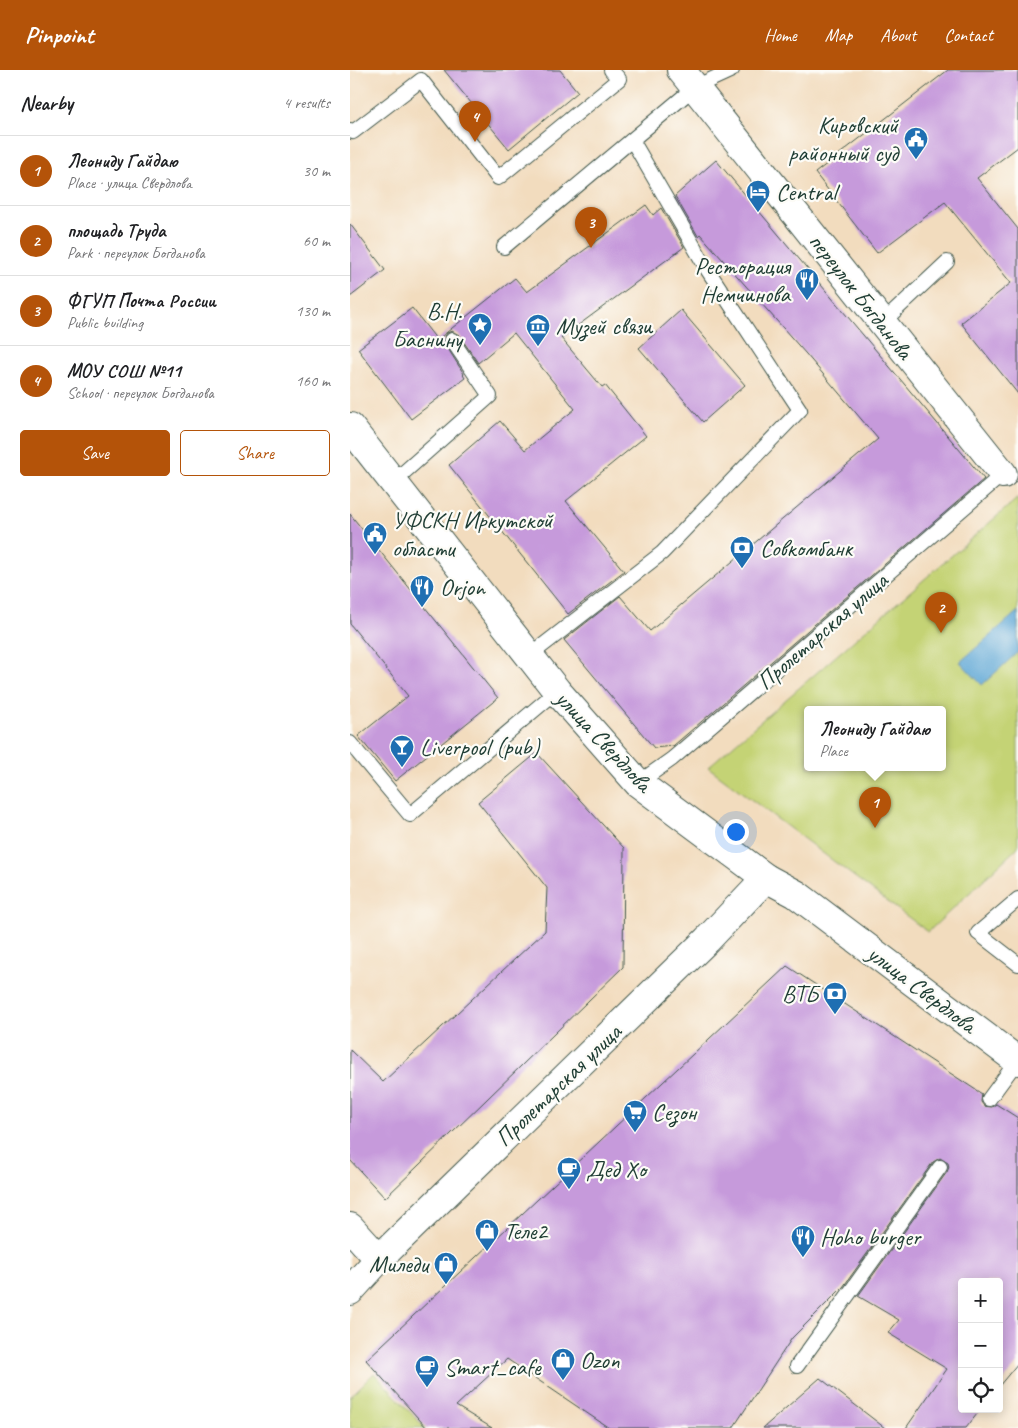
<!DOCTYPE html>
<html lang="en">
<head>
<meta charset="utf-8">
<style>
  :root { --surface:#fff; --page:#f2f2f2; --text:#202124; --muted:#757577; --line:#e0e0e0; --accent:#b45309 }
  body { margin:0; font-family:Caveat,sans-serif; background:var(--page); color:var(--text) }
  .controls { position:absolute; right:15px; bottom:15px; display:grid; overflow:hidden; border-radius:5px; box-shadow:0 2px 12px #0003 }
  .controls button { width:45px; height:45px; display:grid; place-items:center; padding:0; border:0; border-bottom:1px solid var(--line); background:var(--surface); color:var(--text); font:25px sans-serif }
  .you { position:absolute; left:385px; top:761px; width:18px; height:18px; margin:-12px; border:4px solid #fff; border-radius:50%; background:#1a73e8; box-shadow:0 0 0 8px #1a73e833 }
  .badge { display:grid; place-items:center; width:32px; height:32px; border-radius:50%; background:var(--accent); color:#fff; font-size:16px; font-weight:700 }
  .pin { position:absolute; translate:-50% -41px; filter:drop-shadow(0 1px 2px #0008) }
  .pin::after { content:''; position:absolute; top:26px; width:18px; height:15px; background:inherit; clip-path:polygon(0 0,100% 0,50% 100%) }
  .popup { position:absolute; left:454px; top:636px; width:142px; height:65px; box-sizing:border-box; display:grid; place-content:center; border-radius:5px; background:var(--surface); filter:drop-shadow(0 1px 4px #0005); font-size:16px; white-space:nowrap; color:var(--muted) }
  .popup b { font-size:19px; color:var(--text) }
  .popup::after { content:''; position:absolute; left:50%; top:100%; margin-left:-10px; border:10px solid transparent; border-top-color:var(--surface) }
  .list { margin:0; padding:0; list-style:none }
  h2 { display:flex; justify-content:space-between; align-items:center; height:65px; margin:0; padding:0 20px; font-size:21px }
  h2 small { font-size:16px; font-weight:400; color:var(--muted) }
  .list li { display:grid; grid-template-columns:32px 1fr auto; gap:15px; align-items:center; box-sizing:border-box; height:70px; padding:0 20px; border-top:1px solid var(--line) }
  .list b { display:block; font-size:19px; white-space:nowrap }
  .list p { margin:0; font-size:16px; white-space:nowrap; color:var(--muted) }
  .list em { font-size:16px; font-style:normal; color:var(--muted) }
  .actions { display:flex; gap:10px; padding:15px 20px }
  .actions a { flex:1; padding:11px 0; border:1px solid var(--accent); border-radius:5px; text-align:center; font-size:18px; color:var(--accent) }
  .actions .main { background:var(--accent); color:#fff }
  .icon { flex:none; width:28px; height:28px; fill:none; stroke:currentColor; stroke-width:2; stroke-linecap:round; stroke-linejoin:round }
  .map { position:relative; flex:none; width:668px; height:1358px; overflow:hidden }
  header { display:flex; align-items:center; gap:30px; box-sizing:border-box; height:70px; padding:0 25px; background:var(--accent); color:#fff }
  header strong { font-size:24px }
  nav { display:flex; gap:28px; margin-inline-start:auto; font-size:18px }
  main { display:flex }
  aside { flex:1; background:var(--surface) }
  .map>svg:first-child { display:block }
  .green { fill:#c4d375; stroke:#728854; fill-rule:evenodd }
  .water { fill:#5fa7d6; stroke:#3f7285 }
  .building { fill:#c69adb }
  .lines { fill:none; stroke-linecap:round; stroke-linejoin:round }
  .lane-casing { stroke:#3f5549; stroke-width:16 }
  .street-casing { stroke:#3f5549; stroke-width:30 }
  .lane { stroke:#fff; stroke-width:14 }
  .street { stroke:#fff; stroke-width:28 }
  .labels { text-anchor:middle; stroke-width:4.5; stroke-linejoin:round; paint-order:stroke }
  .poi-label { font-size:24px; fill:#1f3d34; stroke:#fdfcf7; text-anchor:start }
  .street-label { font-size:24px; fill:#1f3d34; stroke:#fdfcf7 }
</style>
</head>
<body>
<header>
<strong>Pinpoint</strong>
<nav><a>Home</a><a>Map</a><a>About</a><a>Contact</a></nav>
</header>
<main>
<aside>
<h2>Nearby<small>4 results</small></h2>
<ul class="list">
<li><span class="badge">1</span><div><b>Леониду Гайдаю</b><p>Place · улица Свердлова</p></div><em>30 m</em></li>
<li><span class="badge">2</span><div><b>площадь Труда</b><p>Park · переулок Богданова</p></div><em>60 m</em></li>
<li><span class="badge">3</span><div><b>ФГУП Почта России</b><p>Public building</p></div><em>130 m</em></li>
<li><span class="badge">4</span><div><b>МОУ СОШ №11</b><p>School · переулок Богданова</p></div><em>160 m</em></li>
</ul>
<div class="actions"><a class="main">Save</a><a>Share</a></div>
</aside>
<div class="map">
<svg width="668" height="1358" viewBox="0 0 668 1358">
  <rect width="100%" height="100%" fill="#fdfcf7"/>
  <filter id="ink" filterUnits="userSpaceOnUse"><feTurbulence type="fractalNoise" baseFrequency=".02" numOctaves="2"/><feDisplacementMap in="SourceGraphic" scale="10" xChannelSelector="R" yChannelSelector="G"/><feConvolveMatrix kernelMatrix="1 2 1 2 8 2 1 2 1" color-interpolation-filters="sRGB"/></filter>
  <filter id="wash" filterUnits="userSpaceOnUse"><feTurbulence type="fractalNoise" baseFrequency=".0096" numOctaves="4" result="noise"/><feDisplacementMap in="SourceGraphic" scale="20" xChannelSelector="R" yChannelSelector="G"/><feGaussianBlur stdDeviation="1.12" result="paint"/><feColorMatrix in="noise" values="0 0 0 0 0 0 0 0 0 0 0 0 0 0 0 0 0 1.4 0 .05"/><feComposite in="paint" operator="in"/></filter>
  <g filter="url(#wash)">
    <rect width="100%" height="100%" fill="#f2dcbe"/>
    <!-- green -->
    <g class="green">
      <path d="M668 428V777L578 862 358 697ZM458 639H592V697H458Z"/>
      <path d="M24 1303 75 1358H0V1327Z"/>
    </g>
    <!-- water -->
    <path class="water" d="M668 541V582L632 615 610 592Z"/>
    <g id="blocks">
      <!-- building -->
      <g class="building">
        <path d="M94 0H210L228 22 159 79Z"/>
        <path d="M598 0H668V77L627 108 668 159V324L611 253 661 213 595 132 527 183 465 103Z"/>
        <path d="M366 90 634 409 323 676 304 678 214 570 270 526 300 561 528 369 456 284 350 164 348 166 325 126Z"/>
        <path d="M296 135 303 145 311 138 334 177 211 268 252 317 255 315 296 366 216 431 274 501 218 544 99 395 150 351 175 380 225 339 164 263 128 293 109 265 102 261 97 263 93 270 95 274 114 304 113 305 115 308 61 349 8 279 62 238 87 270 165 208 177 222Z"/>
        <path d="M0 154 35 200 0 227Z"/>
        <path d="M331 240 395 315 353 352 289 278Z"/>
        <path d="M0 444 148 628 45 711 8 666 58 626 0 554Z"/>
        <path d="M187 683 274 778 273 897 35 1128 0 1090V980L33 1012 195 861 197 818 128 732Z"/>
        <path d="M437 896 632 1024 631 1032 634 1036 642 1037 646 1034 668 1048V1293L649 1316V1212H612V1339H631L616 1358H556L597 1299 538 1263 549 1250 508 1226 597 1102 599 1097 598 1093 590 1088 583 1092 493 1217 442 1268 383 1358H259L157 1289 106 1336 142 1358H77L16 1290Z"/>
        <path d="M470 1308 535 1358H413Z"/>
      </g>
    </g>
  </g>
  <g filter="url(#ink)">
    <use href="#blocks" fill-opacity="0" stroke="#3f5549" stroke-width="1"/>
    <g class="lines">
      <defs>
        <g id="lane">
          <path d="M0 60 3 62 71 10 148 108 269 9 261 0"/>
          <path d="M154 177 345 17 382 0"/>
          <path d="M532 253 597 192"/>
          <path d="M43 412 140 326 102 270"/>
          <path d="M179 586 312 483 450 340 357 199 282 70"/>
          <path d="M0 673 60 745 207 621"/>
          <path d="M288 713 322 689 653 404"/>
          <path d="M668 829 628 863 668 894"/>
          <path d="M639 1029 667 991"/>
          <path d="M447 1296 590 1097"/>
        </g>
        <g id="street">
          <path d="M331 0 653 404"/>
          <path d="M0 357 207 621 288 713 416 808 446 824 668 991"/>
          <path d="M0 1157 29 1189"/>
          <path d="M0 1221 29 1189 357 870 416 808"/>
        </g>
      </defs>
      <!-- lane casing -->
      <use href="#lane" class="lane-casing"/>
      <!-- street casing -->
      <use href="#street" class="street-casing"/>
      <!-- lane -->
      <use href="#lane" class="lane"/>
      <!-- street -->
      <use href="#street" class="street"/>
    </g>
  </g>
  <!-- icons -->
  <defs>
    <symbol id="civic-pin" viewBox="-11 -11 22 30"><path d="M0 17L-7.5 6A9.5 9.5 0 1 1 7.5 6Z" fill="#1f6fb2" stroke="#fdfcf7"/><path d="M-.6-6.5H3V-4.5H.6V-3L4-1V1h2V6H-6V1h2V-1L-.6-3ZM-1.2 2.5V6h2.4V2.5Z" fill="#fff"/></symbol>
    <symbol id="hotel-pin" viewBox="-11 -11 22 30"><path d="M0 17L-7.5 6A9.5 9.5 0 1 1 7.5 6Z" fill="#1f6fb2" stroke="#fdfcf7"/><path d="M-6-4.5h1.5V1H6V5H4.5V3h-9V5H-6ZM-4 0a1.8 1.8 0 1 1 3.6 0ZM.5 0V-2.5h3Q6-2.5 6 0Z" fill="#fff"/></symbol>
    <symbol id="restaurant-pin" viewBox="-11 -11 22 30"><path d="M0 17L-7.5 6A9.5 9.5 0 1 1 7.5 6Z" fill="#1f6fb2" stroke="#fdfcf7"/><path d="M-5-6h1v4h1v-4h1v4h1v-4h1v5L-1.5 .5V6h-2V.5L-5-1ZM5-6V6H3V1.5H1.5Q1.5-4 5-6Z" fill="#fff"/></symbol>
    <symbol id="sight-pin" viewBox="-11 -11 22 30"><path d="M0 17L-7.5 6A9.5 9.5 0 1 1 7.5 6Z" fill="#1f6fb2" stroke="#fdfcf7"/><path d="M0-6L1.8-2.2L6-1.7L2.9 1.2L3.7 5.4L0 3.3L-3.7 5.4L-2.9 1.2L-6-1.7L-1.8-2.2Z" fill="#fff"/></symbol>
    <symbol id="museum-pin" viewBox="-11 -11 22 30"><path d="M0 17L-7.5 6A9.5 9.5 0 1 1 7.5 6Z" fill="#1f6fb2" stroke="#fdfcf7"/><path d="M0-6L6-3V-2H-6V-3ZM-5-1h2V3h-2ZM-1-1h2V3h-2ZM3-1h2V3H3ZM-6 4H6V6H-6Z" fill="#fff"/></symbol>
    <symbol id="bank-pin" viewBox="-11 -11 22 30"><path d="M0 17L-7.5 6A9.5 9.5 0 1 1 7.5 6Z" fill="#1f6fb2" stroke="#fdfcf7"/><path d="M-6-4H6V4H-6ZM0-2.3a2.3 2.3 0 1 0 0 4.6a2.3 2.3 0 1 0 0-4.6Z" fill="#fff"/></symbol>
    <symbol id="bar-pin" viewBox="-11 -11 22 30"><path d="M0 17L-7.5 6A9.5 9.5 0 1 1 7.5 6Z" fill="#1f6fb2" stroke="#fdfcf7"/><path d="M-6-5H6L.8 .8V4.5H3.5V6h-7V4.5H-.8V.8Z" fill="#fff"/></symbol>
    <symbol id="supermarket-pin" viewBox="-11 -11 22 30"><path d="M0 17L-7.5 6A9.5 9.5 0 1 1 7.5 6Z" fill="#1f6fb2" stroke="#fdfcf7"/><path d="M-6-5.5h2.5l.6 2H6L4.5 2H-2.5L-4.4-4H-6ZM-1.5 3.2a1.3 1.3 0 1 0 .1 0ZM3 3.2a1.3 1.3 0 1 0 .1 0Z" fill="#fff"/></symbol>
    <symbol id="cafe-pin" viewBox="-11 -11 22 30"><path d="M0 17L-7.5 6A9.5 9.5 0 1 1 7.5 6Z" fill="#1f6fb2" stroke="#fdfcf7"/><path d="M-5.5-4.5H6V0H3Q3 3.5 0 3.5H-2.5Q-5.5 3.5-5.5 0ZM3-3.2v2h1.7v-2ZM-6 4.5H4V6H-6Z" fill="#fff"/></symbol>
    <symbol id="shop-pin" viewBox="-11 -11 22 30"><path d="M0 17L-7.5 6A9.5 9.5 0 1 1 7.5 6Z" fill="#1f6fb2" stroke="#fdfcf7"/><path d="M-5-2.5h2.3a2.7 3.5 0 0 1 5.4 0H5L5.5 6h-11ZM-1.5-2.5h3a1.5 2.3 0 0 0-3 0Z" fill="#fff"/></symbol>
  </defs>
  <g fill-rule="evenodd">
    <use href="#civic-pin" x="552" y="55" width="28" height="38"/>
    <use href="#hotel-pin" x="394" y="108" width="28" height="38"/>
    <use href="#restaurant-pin" x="443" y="196" width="28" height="38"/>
    <use href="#sight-pin" x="116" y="241" width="28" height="38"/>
    <use href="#museum-pin" x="174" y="242" width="28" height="38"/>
    <use href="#civic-pin" x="11" y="450" width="28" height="38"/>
    <use href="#bank-pin" x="378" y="464" width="28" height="38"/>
    <use href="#restaurant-pin" x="58" y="503" width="28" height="38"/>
    <use href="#bar-pin" x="38" y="663" width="28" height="38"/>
    <use href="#bank-pin" x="471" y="910" width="28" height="38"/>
    <use href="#supermarket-pin" x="271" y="1028" width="28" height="38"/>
    <use href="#cafe-pin" x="205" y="1085" width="28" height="38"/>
    <use href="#shop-pin" x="123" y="1147" width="28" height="38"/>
    <use href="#restaurant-pin" x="439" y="1153" width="28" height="38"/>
    <use href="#shop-pin" x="82" y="1180" width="28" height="38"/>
    <use href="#shop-pin" x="199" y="1276" width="28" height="38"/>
    <use href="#cafe-pin" x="63" y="1283" width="28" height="38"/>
  </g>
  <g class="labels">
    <!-- poi labels -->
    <g class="poi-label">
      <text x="548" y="63" text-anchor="end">Кировский<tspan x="548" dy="28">районный суд</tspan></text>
      <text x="426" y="130">Central</text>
      <text x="440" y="204" text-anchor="end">Ресторация<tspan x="440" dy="28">Немчинова</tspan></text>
      <text x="112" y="249" text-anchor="end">В.Н.<tspan x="112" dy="28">Баснину</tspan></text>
      <text x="206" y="264">Музей связи</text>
      <text x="42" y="458">УФСКН Иркутской<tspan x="42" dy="28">области</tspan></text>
      <text x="410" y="486">Совкомбанк</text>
      <text x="90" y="525">Orjon</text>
      <text x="70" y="685">Liverpool (pub)</text>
      <text x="468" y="932" text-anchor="end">ВТБ</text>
      <text x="302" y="1050">Сезон</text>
      <text x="236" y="1107">Дед Хо</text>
      <text x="154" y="1169">Теле2</text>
      <text x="470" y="1175">Hoho burger</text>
      <text x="78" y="1202" text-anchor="end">Миледи</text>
      <text x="230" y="1298">Ozon</text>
      <text x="94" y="1305">Smart_cafe</text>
    </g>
    <!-- street labels -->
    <g class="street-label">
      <text transform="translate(511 226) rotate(52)" y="8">переулок Богданова</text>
      <text transform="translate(472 561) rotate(-41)" y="8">Пролетарская улица</text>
      <text transform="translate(254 671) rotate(47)" y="8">улица Свердлова</text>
      <text transform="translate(572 919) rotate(37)" y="8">улица Свердлова</text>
      <text transform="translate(208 1015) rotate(-44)" y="8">Пролетарская улица</text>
    </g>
  </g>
</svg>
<div class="controls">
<button>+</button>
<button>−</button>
<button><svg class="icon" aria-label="locate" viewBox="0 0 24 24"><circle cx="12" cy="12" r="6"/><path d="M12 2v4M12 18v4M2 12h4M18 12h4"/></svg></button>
</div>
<div class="you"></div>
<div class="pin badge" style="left:525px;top:758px">1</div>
<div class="popup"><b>Леониду Гайдаю</b>Place</div>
<div class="pin badge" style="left:591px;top:563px">2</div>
<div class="pin badge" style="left:241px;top:178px">3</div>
<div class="pin badge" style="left:125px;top:72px">4</div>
</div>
</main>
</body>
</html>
